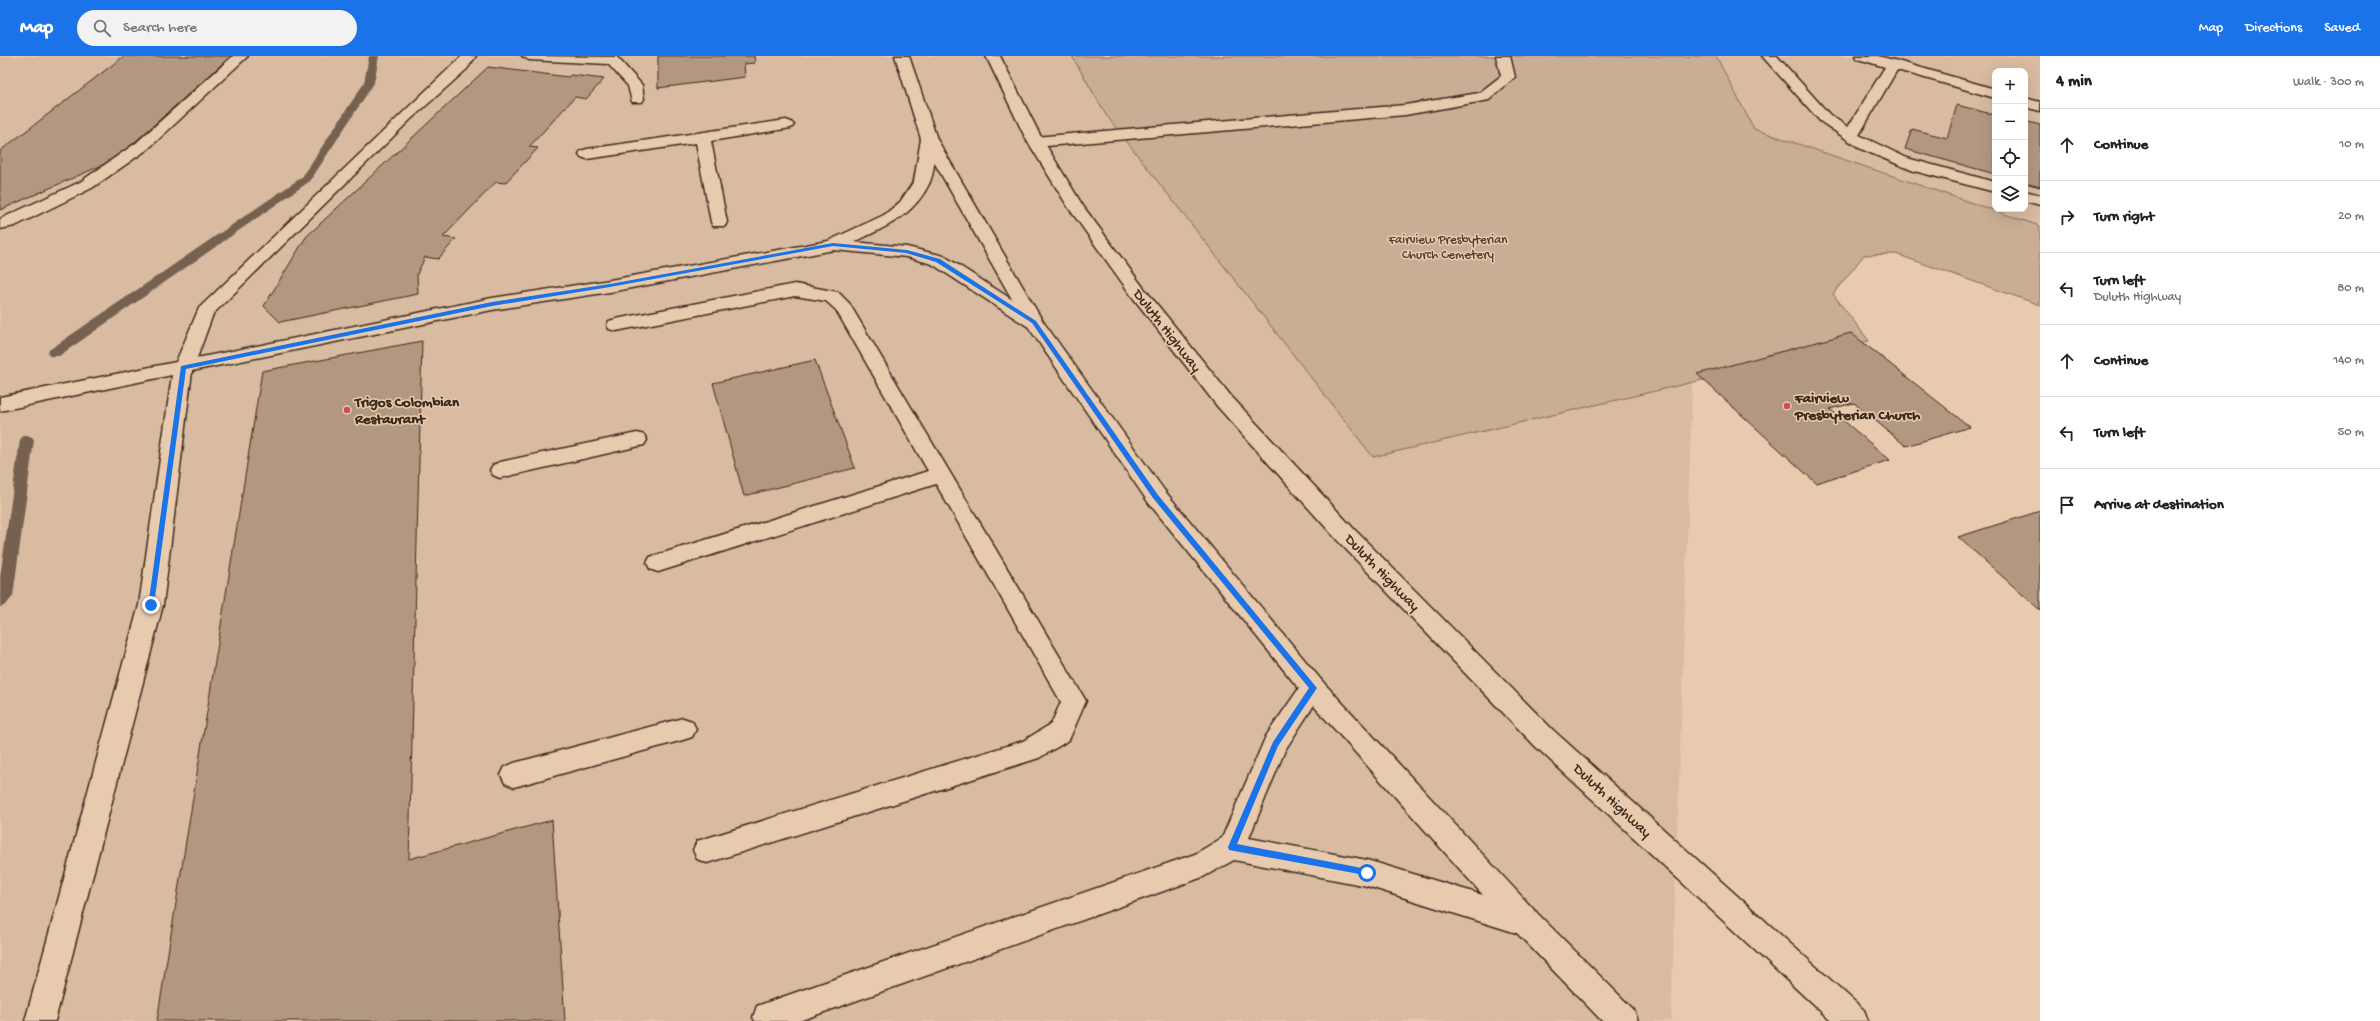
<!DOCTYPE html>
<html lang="en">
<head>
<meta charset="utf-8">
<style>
  :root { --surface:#fff; --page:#f2f2f2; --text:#202124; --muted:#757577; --line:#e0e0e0; --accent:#1a73e8 }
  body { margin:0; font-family:"Gochi Hand",sans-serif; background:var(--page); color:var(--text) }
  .controls { position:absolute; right:12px; top:12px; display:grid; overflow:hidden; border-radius:8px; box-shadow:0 4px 16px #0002 }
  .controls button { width:36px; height:36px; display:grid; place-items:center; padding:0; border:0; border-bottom:1px solid var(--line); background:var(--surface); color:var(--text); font:20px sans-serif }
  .stop { position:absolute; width:12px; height:12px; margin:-9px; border:3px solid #1a73e8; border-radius:50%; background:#fff }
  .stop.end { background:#1a73e8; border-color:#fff; box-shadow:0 1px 4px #0008 }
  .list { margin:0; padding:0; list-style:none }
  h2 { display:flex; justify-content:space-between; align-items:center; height:52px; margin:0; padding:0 16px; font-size:17px }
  h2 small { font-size:13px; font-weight:400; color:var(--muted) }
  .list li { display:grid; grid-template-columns:26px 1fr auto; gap:12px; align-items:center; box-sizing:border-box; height:72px; padding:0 16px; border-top:1px solid var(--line) }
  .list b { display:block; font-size:15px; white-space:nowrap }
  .list p { margin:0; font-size:13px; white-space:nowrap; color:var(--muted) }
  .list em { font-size:13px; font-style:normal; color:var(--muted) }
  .icon { flex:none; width:22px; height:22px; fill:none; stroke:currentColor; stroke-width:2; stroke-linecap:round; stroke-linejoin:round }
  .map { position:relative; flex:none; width:2040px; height:965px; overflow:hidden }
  header { display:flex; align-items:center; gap:24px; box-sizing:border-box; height:56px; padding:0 20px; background:var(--accent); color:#fff }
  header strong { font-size:19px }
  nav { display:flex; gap:22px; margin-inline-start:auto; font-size:14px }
  .search { width:280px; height:36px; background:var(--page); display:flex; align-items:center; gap:10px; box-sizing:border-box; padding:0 14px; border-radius:22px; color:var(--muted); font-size:15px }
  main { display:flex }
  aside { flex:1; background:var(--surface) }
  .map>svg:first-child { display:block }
  .built { fill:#d8bba0; fill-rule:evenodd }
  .green { fill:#c9ad94; stroke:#826c59 }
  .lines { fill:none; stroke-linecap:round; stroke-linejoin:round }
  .stream { fill:#76614f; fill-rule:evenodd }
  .building { fill:#b39881; stroke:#3b2a1e }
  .service-casing { stroke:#3b2a1e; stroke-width:3 }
  .primary-casing { stroke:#3b2a1e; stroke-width:3 }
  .service { fill:#e8caae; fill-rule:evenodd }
  .primary { fill:#e8caae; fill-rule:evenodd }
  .route { fill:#1a73e8 }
  .poi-dot { fill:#d1495b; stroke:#e8caae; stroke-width:1.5 }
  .labels { text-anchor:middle; stroke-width:3; stroke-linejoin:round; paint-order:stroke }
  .far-park-label { font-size:13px; fill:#503e30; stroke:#e8caae }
  .street-label { font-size:15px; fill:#3b2a1e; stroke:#e8caae }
  .poi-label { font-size:15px; font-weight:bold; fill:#3b2a1e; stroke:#e8caae; text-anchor:start }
</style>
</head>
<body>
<header>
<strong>Map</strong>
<div class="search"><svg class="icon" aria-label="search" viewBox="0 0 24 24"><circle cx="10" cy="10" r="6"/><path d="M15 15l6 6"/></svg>Search here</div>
<nav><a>Map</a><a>Directions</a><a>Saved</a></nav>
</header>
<main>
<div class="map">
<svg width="2040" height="965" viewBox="0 0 2040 965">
  <rect width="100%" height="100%" fill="#e8caae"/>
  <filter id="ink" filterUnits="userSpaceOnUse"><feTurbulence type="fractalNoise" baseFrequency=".025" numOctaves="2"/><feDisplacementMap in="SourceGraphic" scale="8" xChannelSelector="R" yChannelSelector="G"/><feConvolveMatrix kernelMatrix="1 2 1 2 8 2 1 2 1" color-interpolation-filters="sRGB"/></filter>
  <g filter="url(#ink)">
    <!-- built -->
    <g class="built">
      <path d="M0 0H1703L1671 965H0Z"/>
      <path d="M1716 0H2040V170L1754 73ZM1995 15H2025V153H1995Z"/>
    </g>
    <!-- green -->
    <path class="green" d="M1072 0H1716L1754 73 2040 170V249L1896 198 1864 199 1833 238 1869 285 1373 401 1106 59Z"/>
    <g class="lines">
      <!-- stream -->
      <g class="stream">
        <path d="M369 0H379L374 27 310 125 59 300H49L48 297 49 294 302 121 364 27Z"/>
        <path d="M27 379 32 381 34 384 13 540 6 549 0 551V521L20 384 22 381Z"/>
      </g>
    </g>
    <!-- building -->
    <g class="building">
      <path d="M124 0H231L116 103 0 154V95Z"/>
      <path d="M658 0H754L755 7 744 8 745 21 658 32Z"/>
      <path d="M488 11 568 21 571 19 604 23 586 43 575 41 529 91 538 92 505 127 496 126 443 181 456 183 438 203 425 201 417 218 418 238 280 266 264 250 306 181Z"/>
      <path d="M1957 49 1995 59V118L1905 93 1912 73 1947 82Z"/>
      <path d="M2025 65 2040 69V131L2025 127Z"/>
      <path d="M1851 277 1970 371 1906 390 1854 347 1830 353 1890 404 1816 427 1697 318Z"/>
      <path d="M422 285 409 803 552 764 565 965H157L262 315Z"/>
      <path d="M815 304 855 412 744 440 713 327Z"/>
      <path d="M2040 455V554L1958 481Z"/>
    </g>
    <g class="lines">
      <defs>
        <g id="service">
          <path d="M233 0H248L148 93 92 132 15 170 0 173V163L80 126 136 87Z"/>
          <path d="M462 0H476L467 13 410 64 213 258 197 302 492 242 610 224 828 185 884 159 900 146 914 125 921 83 929 78 937 83C935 96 935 114 930 126 914 160 886 171 854 186L907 191 944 200 1041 262 1043 266 1041 270 1034 272 1027 270 932 208 907 201 834 194 610 236 492 254 192 315 163 549 55 965H25L139 549 172 319 0 355V341L176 306 199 252Z"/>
          <path d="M522 0 617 1 642 29 644 43 642 46H632L628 30 608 8 529 4Z"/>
          <path d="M1496 0H1510L1515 21 1489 44 1484 45 1405 59 1035 91 1027 86 1035 81 1405 49 1479 37 1501 20Z"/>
          <path d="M1762 0H1777L1830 59 1848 71 1885 11 1858 3 1856 0H1878L1894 4 1995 33V42L1897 14 1859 79 1907 102 1995 126V136L1914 115 1861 93 1820 65Z"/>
          <path d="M2025 42 2040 46V55L2025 51Z"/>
          <path d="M786 64 791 66 794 69 791 72 711 85 727 166 725 170H713L711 166 696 87 587 103 581 101 579 98 581 95 587 93Z"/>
          <path d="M2025 135 2040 139V149L2025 145Z"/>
          <path d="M795 228 838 236 849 247 1086 645 1069 684 1039 702 707 807 697 803 693 794 697 785 1023 685 1051 668 1061 646 936 428 658 516 650 513 647 507 650 501 928 415 836 254 826 245 795 240 616 275 609 273 607 269 609 265 616 263Z"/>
          <path d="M637 377 644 379 647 384 644 389 500 422 493 419 490 414 493 409 500 406Z"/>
          <path d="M1313 622 1322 625 1325 632 1285 694 1249 782 1367 804 1526 852 1536 856 1540 866 1536 876 1526 880 1367 830 1234 804 1203 821 799 965H755L753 961 757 950 768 946 1195 798 1222 782 1266 680 1304 625Z"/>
          <path d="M683 662 692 665 696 673 692 681 683 684 514 731 505 727 501 719 505 711 514 707Z"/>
        </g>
        <g id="primary">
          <path d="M895 0H909L937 83 1042 264 1164 434 1322 625 1536 856 1634 954 1638 965H1602L1516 876 1304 639 1148 446 1025 266 921 83Z"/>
          <path d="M986 0H1000L1041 81 1083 150 1143 231 1231 340 1354 473 1553 674 1864 954 1868 965H1831L1535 690 1338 485 1217 350 1131 239 1068 151 1025 81Z"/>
        </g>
      </defs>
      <!-- service casing -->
      <use href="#service" class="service-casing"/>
      <!-- primary casing -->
      <use href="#primary" class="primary-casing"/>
      <!-- service -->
      <use href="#service" class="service"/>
      <!-- primary -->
      <use href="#primary" class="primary"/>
    </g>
  </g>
  <!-- route -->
  <path class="route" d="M833 187 907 194 940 203 1036 265 1158 439 1317 632 1278 690 1237 788 1367 813 1371 817 1370 820 1229 794 1228 791 1273 686 1309 632 1153 442 1032 267 936 206 906 197 833 190 610 231 492 250 186 313 154 549 148 551 181 310 492 246 610 228Z"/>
  <!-- markers -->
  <g class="poi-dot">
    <circle cx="1787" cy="350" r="4"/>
    <circle cx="347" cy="354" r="4"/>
  </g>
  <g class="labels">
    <!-- far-park labels -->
    <g class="far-park-label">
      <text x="1448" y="187">Fairview Presbyterian<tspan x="1448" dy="15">Church Cemetery</tspan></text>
    </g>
    <!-- street labels -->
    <g class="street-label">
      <text transform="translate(1168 274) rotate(52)" y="5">Duluth Highway</text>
      <text transform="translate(1383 516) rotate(46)" y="5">Duluth Highway</text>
      <text transform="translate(1613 744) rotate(43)" y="5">Duluth Highway</text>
    </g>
    <!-- poi labels -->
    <g class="poi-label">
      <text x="1795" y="346">Fairview<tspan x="1795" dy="17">Presbyterian Church</tspan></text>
      <text x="355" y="350">Trigos Colombian<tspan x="355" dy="17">Restaurant</tspan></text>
    </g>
  </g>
</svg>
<div class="controls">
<button>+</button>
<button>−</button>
<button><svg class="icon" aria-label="locate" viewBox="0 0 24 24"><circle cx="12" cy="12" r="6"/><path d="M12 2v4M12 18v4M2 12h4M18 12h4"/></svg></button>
<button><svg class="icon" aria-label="layers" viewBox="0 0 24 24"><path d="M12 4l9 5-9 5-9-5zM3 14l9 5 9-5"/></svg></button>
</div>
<div class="stop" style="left:1367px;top:817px"></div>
<div class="stop end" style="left:151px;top:549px"></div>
</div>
<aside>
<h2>4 min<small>Walk · 300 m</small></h2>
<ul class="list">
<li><svg class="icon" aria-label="ahead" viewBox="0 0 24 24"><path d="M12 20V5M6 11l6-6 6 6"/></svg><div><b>Continue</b></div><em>10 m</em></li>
<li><svg class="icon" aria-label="right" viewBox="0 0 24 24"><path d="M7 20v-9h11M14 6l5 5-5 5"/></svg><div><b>Turn right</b></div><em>20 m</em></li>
<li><svg class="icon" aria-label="left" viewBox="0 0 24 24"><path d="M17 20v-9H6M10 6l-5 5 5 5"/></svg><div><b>Turn left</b><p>Duluth Highway</p></div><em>80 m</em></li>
<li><svg class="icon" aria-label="ahead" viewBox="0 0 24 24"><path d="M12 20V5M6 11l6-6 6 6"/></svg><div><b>Continue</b></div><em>140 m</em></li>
<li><svg class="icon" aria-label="left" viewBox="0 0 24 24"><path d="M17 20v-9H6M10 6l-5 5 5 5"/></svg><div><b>Turn left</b></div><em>50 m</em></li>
<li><svg class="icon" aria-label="arrive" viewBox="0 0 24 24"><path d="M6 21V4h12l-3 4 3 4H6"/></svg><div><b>Arrive at destination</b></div></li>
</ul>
</aside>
</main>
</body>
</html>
